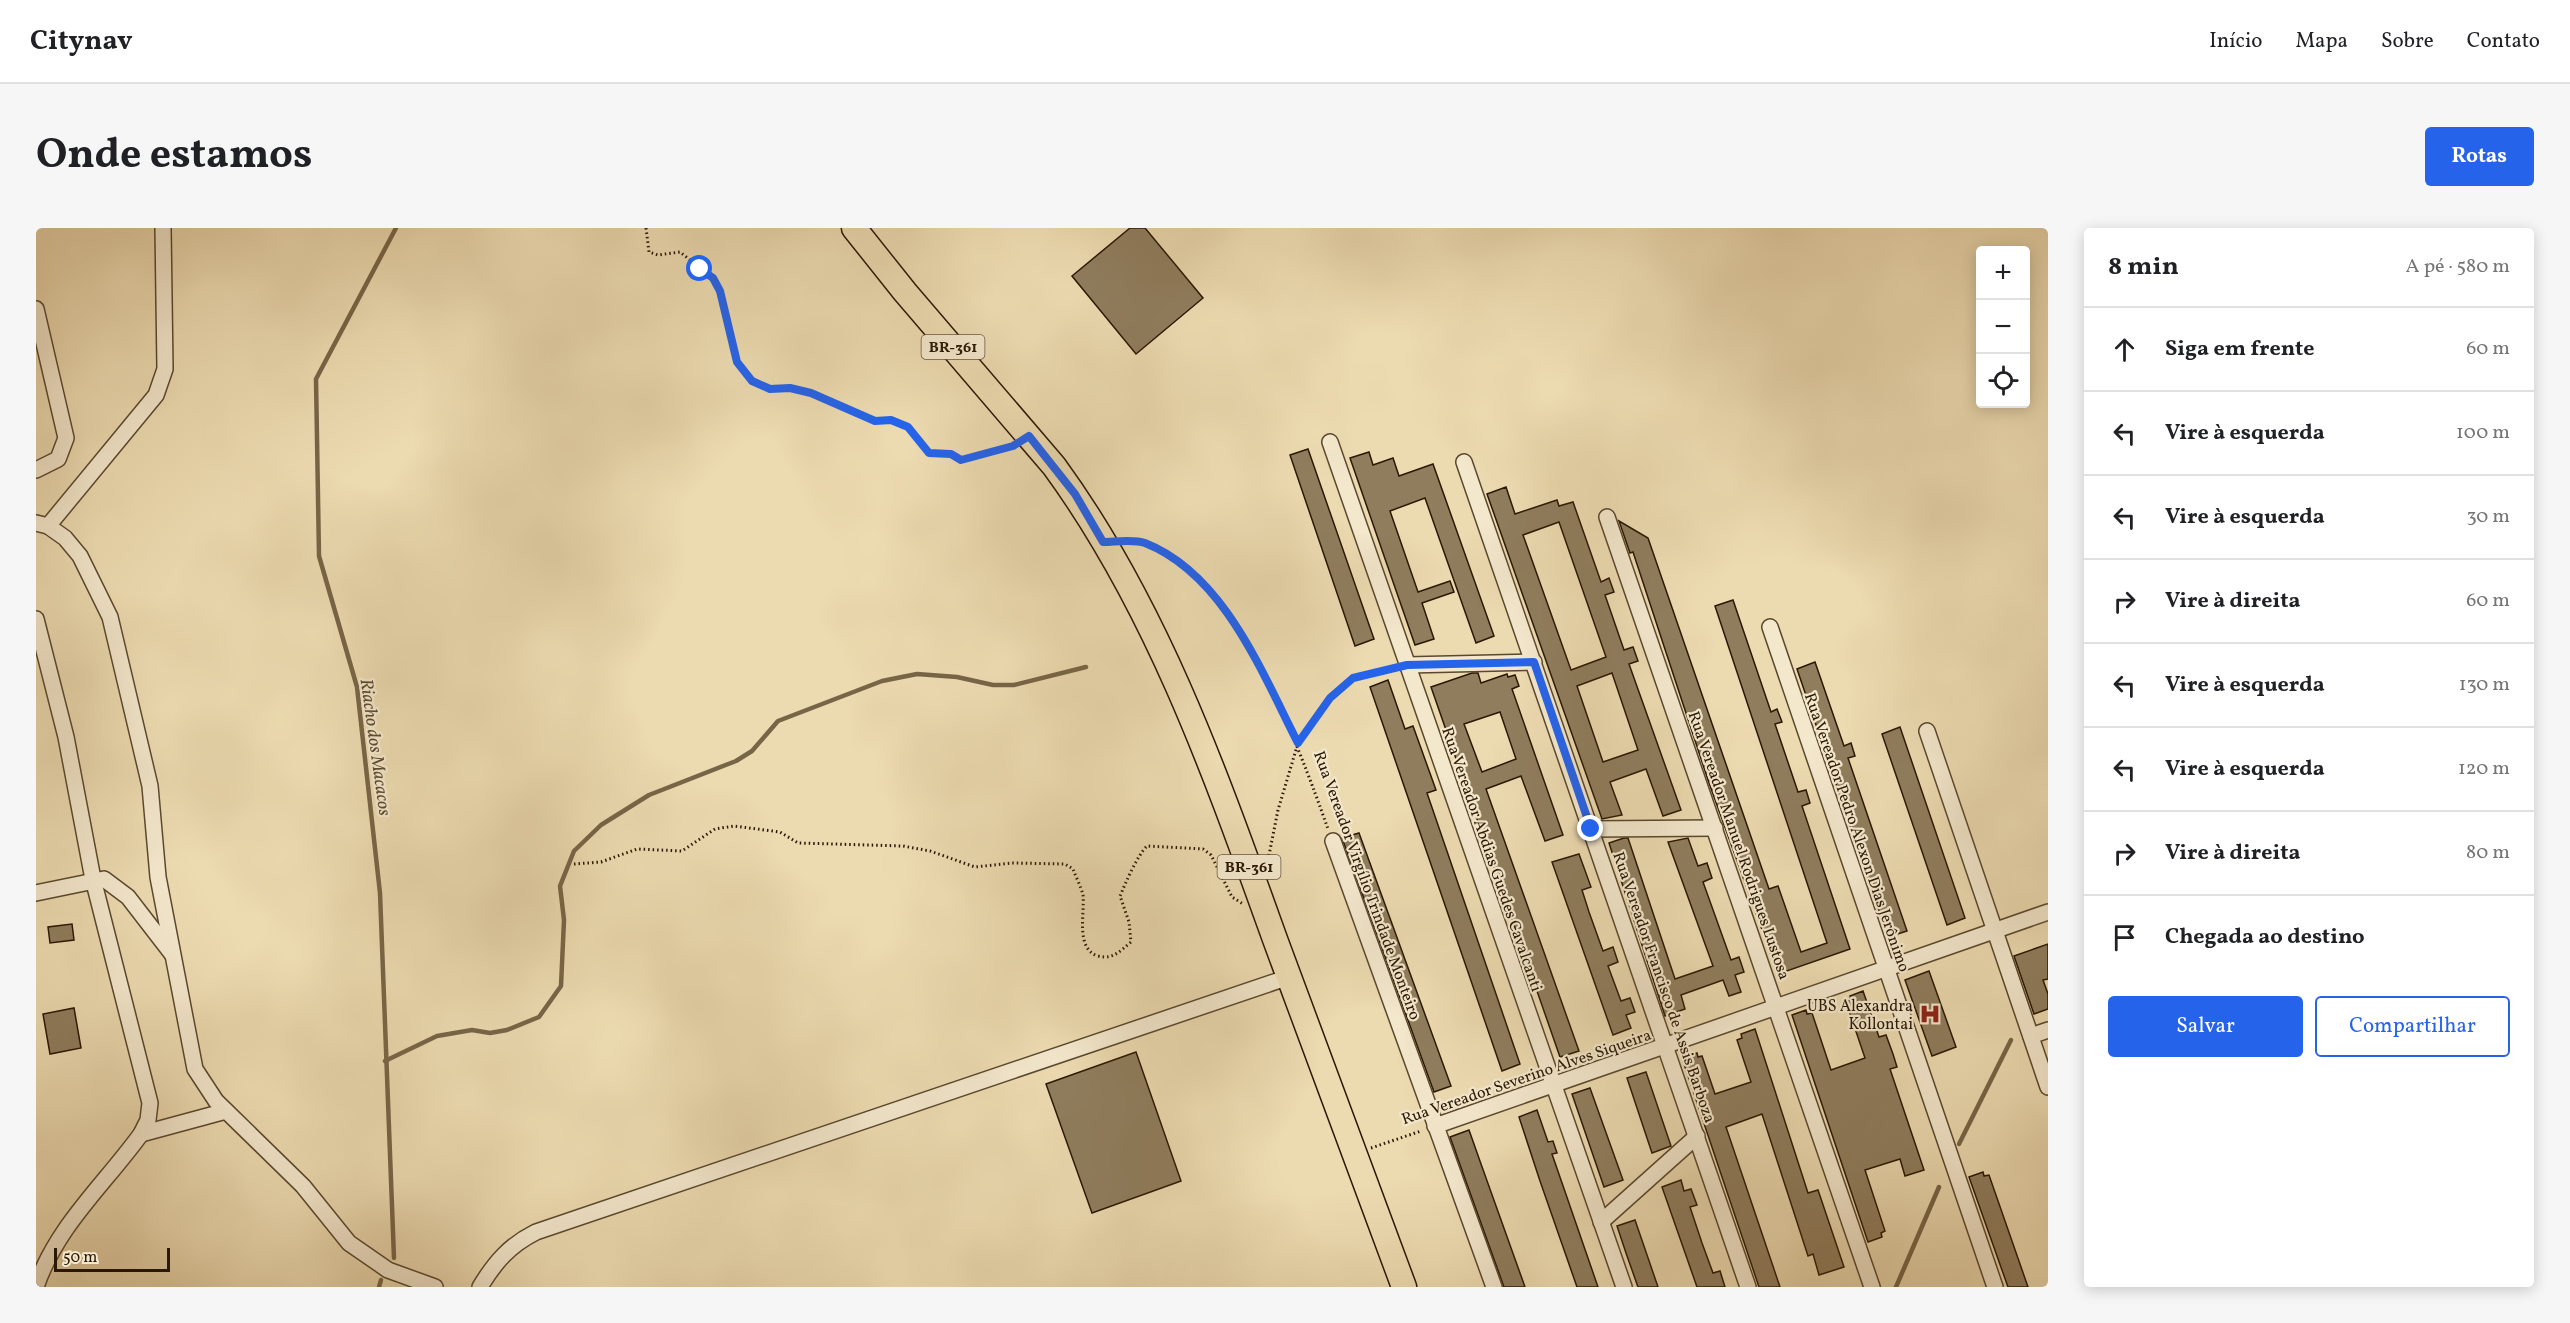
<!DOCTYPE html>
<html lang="pt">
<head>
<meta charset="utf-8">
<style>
  :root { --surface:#fff; --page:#f6f6f6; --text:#202124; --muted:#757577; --line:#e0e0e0; --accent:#2563eb }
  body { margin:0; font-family:Vollkorn,serif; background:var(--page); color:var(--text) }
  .controls { position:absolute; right:18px; top:18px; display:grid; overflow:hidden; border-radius:6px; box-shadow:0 3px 15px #0003 }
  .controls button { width:54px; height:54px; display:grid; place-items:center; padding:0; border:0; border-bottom:2px solid var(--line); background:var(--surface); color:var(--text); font:30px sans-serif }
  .scale { position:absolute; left:18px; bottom:15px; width:116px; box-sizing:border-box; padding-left:6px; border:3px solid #2a1803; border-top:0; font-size:16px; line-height:21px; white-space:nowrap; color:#2a1803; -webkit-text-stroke:4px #f3e7cc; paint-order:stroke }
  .stop { position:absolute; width:18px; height:18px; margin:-14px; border:4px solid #2563eb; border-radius:50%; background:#fff }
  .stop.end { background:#2563eb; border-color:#fff; box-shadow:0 2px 6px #0008 }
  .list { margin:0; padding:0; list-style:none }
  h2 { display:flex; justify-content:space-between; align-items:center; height:78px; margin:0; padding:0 24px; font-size:26px }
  h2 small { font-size:20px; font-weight:400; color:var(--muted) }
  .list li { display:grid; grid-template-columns:39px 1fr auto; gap:18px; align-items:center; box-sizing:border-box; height:84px; padding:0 24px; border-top:2px solid var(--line) }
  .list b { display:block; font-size:22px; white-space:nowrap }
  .list em { font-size:20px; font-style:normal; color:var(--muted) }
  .actions { display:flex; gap:12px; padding:18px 24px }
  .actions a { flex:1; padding:14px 0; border:2px solid var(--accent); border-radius:6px; text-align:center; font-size:21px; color:var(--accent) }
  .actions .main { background:var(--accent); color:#fff }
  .icon { flex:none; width:33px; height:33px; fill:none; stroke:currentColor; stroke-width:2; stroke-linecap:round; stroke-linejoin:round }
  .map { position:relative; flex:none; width:2012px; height:1059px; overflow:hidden; border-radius:6px }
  header { display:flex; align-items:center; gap:36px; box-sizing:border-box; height:84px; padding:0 30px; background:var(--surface); border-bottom:2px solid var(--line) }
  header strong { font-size:28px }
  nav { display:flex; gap:33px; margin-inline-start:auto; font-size:21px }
  .intro { display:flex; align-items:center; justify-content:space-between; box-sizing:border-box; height:144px; padding:0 36px }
  h1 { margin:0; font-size:42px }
  .button { padding:15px 27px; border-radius:6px; background:var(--accent); color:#fff; font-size:21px; font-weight:700 }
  main { display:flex; gap:36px; padding:0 36px }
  aside { flex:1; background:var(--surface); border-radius:6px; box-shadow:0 3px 15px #0003 }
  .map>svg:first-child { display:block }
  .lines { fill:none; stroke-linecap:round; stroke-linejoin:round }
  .stream { stroke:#776547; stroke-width:4.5 }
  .building { fill:#8f7d5d; stroke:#2a1803; stroke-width:1.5; fill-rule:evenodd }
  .street-casing { stroke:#5a482e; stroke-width:18 }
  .primary-casing { stroke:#2a1803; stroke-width:27 }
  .path { stroke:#2a1803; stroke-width:3; stroke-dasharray:1.5 3; stroke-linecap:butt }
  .street { stroke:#f3e7cc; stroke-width:15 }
  .primary { stroke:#ecdab0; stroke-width:24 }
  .route { stroke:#2563eb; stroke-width:8 }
  .labels { text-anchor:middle; stroke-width:4.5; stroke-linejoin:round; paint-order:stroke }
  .shield { fill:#f3e7cc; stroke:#66563f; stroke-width:1.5 }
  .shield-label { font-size:15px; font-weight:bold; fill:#2a1803 }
  .street-label { font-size:16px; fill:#2a1803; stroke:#f3e7cc }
  .poi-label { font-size:16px; fill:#2a1803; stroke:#f3e7cc; text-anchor:end }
  .water-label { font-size:18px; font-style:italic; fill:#5d4b31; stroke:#f3e7cc }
</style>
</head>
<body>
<header>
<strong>Citynav</strong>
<nav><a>Início</a><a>Mapa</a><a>Sobre</a><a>Contato</a></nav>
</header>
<div class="intro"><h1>Onde estamos</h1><a class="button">Rotas</a></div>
<main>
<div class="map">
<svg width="2012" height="1059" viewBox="0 0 2012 1059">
  <rect width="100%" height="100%" fill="#ecdab0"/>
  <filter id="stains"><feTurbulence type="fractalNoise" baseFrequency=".00333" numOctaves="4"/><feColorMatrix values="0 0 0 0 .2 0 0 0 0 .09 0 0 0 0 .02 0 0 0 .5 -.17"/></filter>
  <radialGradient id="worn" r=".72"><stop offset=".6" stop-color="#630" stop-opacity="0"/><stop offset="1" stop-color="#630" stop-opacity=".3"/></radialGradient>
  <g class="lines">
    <!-- stream -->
    <g class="stream">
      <path d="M349 833 401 808 436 802 454 805 471 802 503 789 525 758 528 692 524 658 538 623 565 597 613 567 700 533 716 523 742 493 846 453 881 446 921 449 957 457H978L1050 439"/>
      <path d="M1923 916 1975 812"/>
      <path d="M358 1030 344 665 321 459 283 328 280 151 360 0"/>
      <path d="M343 1059 345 1052"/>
      <path d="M1860 1059 1903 959"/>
    </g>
  </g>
  <!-- building -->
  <g class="building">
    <path d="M1094 0H1109L1167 70 1100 126 1036 48Z"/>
    <path d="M1272 221 1338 411 1319 418 1254 227Z"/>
    <path d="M1333 224 1337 237 1357 230 1363 248 1397 236 1458 408 1440 415 1389 270 1354 283 1382 364 1414 353 1418 364 1386 375 1398 411 1379 417 1314 230Z"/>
    <path d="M1470 259 1479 286 1521 272 1523 278 1537 274 1565 354 1573 350 1578 364 1569 367 1588 422 1597 419 1602 433 1593 436 1645 582 1627 588 1610 541 1574 554 1586 587 1566 591 1451 266ZM1523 294 1570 429 1535 442 1487 307ZM1576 445 1602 522 1567 534 1541 458Z"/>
    <path d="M1583 293 1612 310 1733 661 1742 658 1765 724 1791 715 1679 378 1697 372 1735 484 1741 481 1746 494 1739 496 1762 564 1770 562 1774 575 1766 578 1814 721 1742 746 1673 555 1597 324 1594 325Z"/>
    <path d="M1779 434 1808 518 1815 515 1819 528 1812 530 1871 703 1852 709 1761 441Z"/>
    <path d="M1436 445H1442L1445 455 1471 446 1472 449 1479 447 1483 458 1476 461 1527 607 1509 613 1485 548 1450 561 1543 823 1524 829 1395 459ZM1464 484 1480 531 1446 544 1428 496Z"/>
    <path d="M1352 452 1369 501 1377 498 1400 562 1391 565 1484 836 1466 843 1334 459Z"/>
    <path d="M1864 499 1929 690 1911 697 1846 506Z"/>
    <path d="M1323 605 1415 858 1398 864 1306 610Z"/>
    <path d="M1588 610H1592L1639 751 1677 738 1632 614 1652 610 1662 638 1671 635 1676 650 1667 654 1695 732 1703 729 1708 744 1699 747 1705 764 1693 768 1687 752 1645 767 1649 781 1629 788 1573 615Z"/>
    <path d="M1543 626 1555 659 1546 662 1553 684 1567 723 1577 719 1582 734 1572 738 1585 773 1594 770 1599 784 1590 787 1595 800 1577 807 1516 634Z"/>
    <path d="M36 696 38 712 14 715 12 699Z"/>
    <path d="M2012 716V751L2007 752 2012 766V781L1998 786 1978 728Z"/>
    <path d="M1893 743 1920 819 1896 828 1869 752Z"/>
    <path d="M1827 763 1843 809 1850 807 1857 826 1861 839 1854 841 1888 942 1869 948 1864 931 1829 942 1849 1003 1845 1005 1846 1009 1832 1014 1756 787 1770 782 1771 786 1776 785 1795 842 1829 830 1810 774 1815 772 1814 768Z"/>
    <path d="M38 780 45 820 14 826 7 786Z"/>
    <path d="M1719 801 1772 965 1782 962 1808 1039 1783 1047 1777 1026 1772 1028 1726 886 1690 899 1744 1059H1723L1646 830 1661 825 1662 829 1666 828 1679 866 1715 854 1701 812 1706 810 1705 806Z"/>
    <path d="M1100 824 1145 953 1056 985 1010 856Z"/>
    <path d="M1610 844 1635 918 1616 925 1591 850Z"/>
    <path d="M1554 860 1587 952 1568 959 1536 866Z"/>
    <path d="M1501 882 1512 914 1517 913 1521 925 1516 926 1562 1059H1541L1504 953 1483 889Z"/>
    <path d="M1433 902 1445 936 1489 1059H1468L1414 909Z"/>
    <path d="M1947 944 1948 948 1953 947 1992 1059H1972L1933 949Z"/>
    <path d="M1645 952 1648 963 1655 961 1661 977 1654 979 1666 1015 1677 1045 1684 1043 1689 1059H1661L1626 959Z"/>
    <path d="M1599 992 1610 1024 1622 1059H1602L1590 1025 1581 998Z"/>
  </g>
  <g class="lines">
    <defs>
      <g id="street">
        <path d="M0 81 30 210 22 231 0 242"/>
        <path d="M1294 214 1588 1059"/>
        <path d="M1428 234 1712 1059"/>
        <path d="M1571 289 1836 1059"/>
        <path d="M0 295 12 298 29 310 44 328 74 389 114 558 122 649 159 841 180 873 267 958 313 1015 352 1042 399 1059"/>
        <path d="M12 298 120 167 129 141 127 0"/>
        <path d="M0 391 30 509 57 651 114 875 112 892 105 906C68 957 20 999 0 1059"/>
        <path d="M1734 399 1959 1059"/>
        <path d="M1371 437 1498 434"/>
        <path d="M1891 503 2012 859"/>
        <path d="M1555 601 1679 600"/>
        <path d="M1297 613 1458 1059"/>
        <path d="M0 665 68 651 92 669 136 726"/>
        <path d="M1995 808 2012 802"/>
        <path d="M1399 898 2012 684"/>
        <path d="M105 906 190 883"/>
        <path d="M1565 994 1661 908"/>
        <path d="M444 1059C459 1034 474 1017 500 1004L1253 749"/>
      </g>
      <path id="primary" d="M818 0 869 64 1018 238C1122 380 1181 550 1240 714 1282 829 1325 944 1368 1059"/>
    </defs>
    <!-- street casing -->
    <use href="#street" class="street-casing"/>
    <!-- primary casing -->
    <use href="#primary" class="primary-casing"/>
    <!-- path -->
    <g class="path">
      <path d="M610 0 613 24 622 27 644 24 677 50 684 63 701 133 716 153 734 161 754 160 775 165 839 193 855 192 872 199 893 225 915 226 925 232 977 217"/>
      <path d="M1090 314C1190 314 1264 522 1292 601"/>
      <path d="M1232 632 1242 582 1262 515 1294 469 1317 449 1357 440"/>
      <path d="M538 636 565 634 601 621 646 623 679 601 698 598 744 604 762 615 867 618 894 623 939 639 976 635 1029 636 1037 641C1040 649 1045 659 1047 667 1049 685 1039 721 1062 728 1077 732 1084 723 1095 714L1093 694 1084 668C1090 654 1101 628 1111 618L1167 621 1175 627 1196 669 1207 676"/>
      <path d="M1335 920 1385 903"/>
    </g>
    <!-- street -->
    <use href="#street" class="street"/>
    <!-- primary -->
    <use href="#primary" class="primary"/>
  </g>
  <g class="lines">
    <!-- route -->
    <path class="route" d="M664 41 677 50 684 63 701 134 716 153 734 161 754 160 775 165 839 193 855 192 872 199 893 225 915 226 925 232 977 218 993 208 1039 266 1067 314C1079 314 1097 311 1109 315 1188 346 1226 445 1262 515L1294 470 1317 450 1371 437 1498 434 1555 601"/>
  </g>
  <!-- icons -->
  <defs>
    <symbol id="hospital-bare" viewBox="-9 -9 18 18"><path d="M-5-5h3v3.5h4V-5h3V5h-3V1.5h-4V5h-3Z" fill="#8f2418" stroke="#f3e7cc" stroke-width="2.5" paint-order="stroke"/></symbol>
  </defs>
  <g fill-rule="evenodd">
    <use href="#hospital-bare" x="1879" y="771" width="30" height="30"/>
  </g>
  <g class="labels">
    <!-- shield labels -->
    <g class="shield">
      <rect x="885.5" y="107" width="63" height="24" rx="4.5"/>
      <rect x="1181.5" y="627" width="63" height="24" rx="4.5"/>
    </g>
    <g class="shield-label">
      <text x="917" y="124">BR-361</text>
      <text x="1213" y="644">BR-361</text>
    </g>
    <!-- street labels -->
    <g class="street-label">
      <text transform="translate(1822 604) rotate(71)" y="6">Rua Vereador Pedro Alexon Dias Jerônimo</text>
      <text transform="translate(1704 617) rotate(71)" y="6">Rua Vereador Manuel Rodrigues Lustosa</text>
      <text transform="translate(1457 631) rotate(71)" y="6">Rua Vereador Abdias Guedes Cavalcanti</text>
      <text transform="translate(1332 657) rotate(70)" y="6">Rua Vereador Virgílio Trindade Monteiro</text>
      <text transform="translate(1629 759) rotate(71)" y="6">Rua Vereador Francisco de Assis Barboza</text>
      <text transform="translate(1490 848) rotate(-19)" y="6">Rua Vereador Severino Alves Siqueira</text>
    </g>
    <!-- poi labels -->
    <g class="poi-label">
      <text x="1877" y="783">UBS Alexandra<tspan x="1877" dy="18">Kollontai</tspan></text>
    </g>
    <!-- water labels -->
    <g class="water-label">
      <text transform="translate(340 519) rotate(82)" y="6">Riacho dos Macacos</text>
    </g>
  </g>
  <rect width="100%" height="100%" filter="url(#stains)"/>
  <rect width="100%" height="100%" fill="url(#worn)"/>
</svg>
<div class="controls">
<button>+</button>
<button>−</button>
<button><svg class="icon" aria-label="locate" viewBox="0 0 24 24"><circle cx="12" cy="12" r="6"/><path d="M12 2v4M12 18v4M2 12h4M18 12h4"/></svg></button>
</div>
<div class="scale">50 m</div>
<div class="stop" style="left:664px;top:41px"></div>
<div class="stop end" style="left:1555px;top:601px"></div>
</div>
<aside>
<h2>8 min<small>A pé · 580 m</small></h2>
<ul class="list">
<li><svg class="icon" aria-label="ahead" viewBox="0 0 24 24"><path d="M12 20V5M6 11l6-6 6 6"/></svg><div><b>Siga em frente</b></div><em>60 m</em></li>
<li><svg class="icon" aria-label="left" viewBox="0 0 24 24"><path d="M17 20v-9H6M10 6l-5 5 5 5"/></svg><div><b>Vire à esquerda</b></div><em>100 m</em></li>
<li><svg class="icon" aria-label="left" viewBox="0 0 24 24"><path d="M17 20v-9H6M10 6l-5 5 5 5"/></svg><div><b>Vire à esquerda</b></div><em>30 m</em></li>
<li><svg class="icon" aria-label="right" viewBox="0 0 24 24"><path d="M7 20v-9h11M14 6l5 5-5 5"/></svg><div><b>Vire à direita</b></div><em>60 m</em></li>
<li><svg class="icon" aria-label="left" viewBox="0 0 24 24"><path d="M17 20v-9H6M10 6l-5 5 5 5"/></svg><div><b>Vire à esquerda</b></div><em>130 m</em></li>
<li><svg class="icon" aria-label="left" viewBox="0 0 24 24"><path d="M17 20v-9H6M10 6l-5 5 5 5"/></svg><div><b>Vire à esquerda</b></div><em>120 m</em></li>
<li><svg class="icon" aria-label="right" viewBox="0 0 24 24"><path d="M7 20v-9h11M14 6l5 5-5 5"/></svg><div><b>Vire à direita</b></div><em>80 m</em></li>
<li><svg class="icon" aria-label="arrive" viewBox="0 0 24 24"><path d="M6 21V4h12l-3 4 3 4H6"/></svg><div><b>Chegada ao destino</b></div></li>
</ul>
<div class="actions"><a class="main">Salvar</a><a>Compartilhar</a></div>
</aside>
</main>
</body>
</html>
